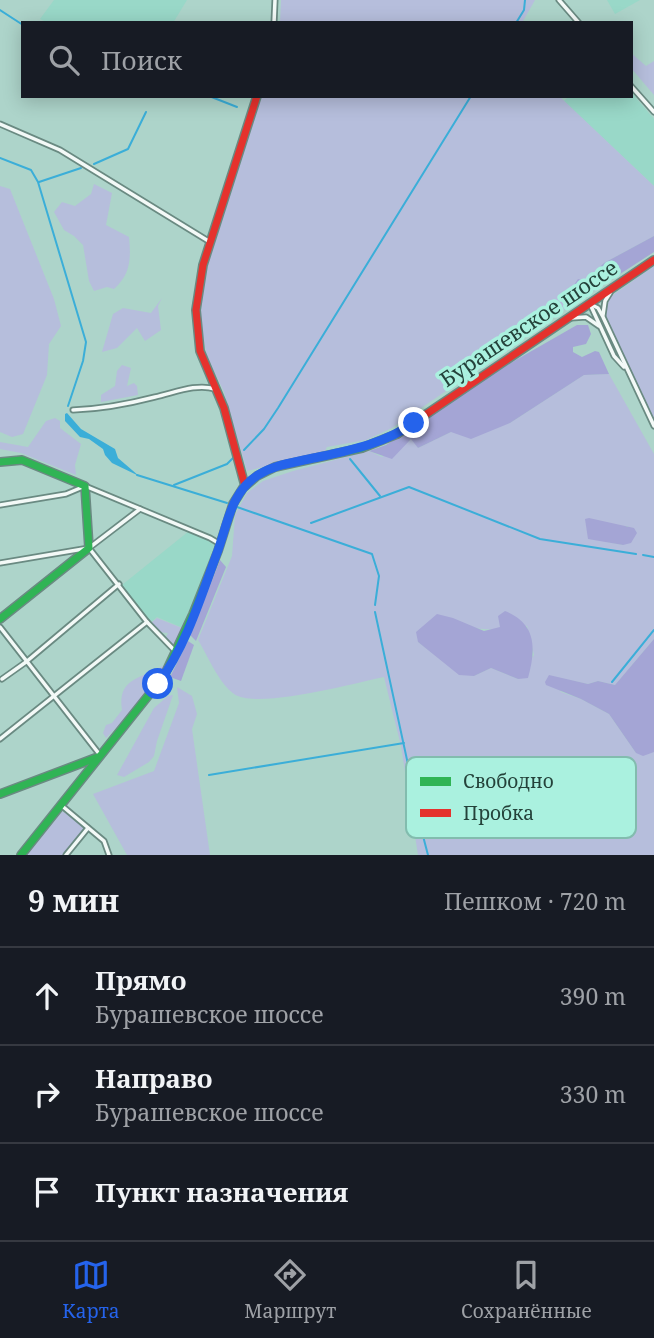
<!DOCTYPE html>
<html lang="ru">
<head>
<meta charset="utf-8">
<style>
  :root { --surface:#171b24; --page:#242831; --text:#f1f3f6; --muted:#9ea1a6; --line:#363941; --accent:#2563eb }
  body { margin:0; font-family:"Noto Serif",serif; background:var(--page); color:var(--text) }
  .stop { position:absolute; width:21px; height:21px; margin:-16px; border:5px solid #2563eb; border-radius:50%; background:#fff }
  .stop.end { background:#2563eb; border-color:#fff; box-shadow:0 2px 7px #0008 }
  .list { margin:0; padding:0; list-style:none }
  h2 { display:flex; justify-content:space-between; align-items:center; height:91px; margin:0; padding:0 28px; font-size:30px }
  h2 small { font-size:23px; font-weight:400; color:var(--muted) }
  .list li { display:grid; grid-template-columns:46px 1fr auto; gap:21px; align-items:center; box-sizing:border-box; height:98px; padding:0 28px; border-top:2px solid var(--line) }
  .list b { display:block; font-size:26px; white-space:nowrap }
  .list p { margin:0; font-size:23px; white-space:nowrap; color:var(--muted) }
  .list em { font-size:23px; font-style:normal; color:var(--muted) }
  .icon { flex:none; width:38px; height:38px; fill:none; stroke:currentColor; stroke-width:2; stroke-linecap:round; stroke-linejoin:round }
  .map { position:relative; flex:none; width:654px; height:855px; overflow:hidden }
  .search { position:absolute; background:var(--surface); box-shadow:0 4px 18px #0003; left:21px; right:21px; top:21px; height:77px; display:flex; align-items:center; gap:18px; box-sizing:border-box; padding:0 24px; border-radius:0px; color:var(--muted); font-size:26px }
  .sheet { height:385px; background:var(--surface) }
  nav { display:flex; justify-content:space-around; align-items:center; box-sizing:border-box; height:98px; border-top:2px solid var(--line); background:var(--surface); font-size:19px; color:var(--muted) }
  nav a { display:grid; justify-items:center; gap:4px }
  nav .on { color:var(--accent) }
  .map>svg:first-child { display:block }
  .built { fill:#99d8c8 }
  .green { fill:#b6bedc; fill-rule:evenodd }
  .forest { fill:#a4a5d5 }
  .water { fill:#3baed8 }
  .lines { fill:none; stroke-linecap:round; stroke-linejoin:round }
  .stream { stroke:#3baed8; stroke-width:2 }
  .street-casing { stroke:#6a8a82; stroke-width:7 }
  .fast-casing { stroke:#6a8a82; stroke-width:10 }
  .jam-casing { stroke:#6a8a82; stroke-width:10 }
  .street { stroke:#f3f9f7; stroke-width:3.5 }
  .fast { stroke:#30b455; stroke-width:7 }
  .jam { stroke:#e5322d; stroke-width:7 }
  .route { stroke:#2563eb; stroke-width:9 }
  .labels { text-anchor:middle; stroke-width:7; stroke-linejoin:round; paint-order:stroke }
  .street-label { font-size:21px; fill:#24423a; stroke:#aaf1df }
  .key { fill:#aaf1df; stroke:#82bcae; stroke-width:2 }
  .key-label { font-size:19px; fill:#24423a }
</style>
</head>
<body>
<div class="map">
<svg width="654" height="855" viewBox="0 0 654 855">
  <rect width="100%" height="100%" fill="#add4ca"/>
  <!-- built -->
  <g class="built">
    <path d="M54 0H187L173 23H48L40 19Z"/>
    <path d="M607 0H640L615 14Z"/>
    <path d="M631 92 654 119V186L564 101 569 96H631Z"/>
    <path d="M189 531 216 544 183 628 157 617 150 623 122 585Z"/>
  </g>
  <!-- green -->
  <g class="green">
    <path d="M281 0H535L522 23H280Z"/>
    <path d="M631 53 646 66 654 61V95L631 68Z"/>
    <path d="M262 96H559L654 186V236L604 263 585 281 570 291 569 307 392 428 366 440 327 447 325 451 247 471 224 392 207 356 201 325V310L206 270 235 172Z"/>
    <path d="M94 184 112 193 106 225 129 237C131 258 131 274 114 289L107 287 94 291 89 281 83 245 74 236 64 230 54 212 62 202 75 206 91 194Z"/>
    <path d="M0 186 10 189 54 299 61 326 49 344 47 375 23 434 12 437 0 432Z"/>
    <path d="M654 266V420L606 318V309L610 297Z"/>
    <path d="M162 298 158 306 161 330 145 341 137 328 117 348 102 352 113 314 123 308 151 313Z"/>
    <path d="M122 365 131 368 127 386 134 383 137 386 138 395 101 402V395L115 386 117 371Z"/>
    <path d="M609 374 654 454V639L615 685 598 681 588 684 549 676 561 692 581 699 609 714 636 753 654 752V855H418L401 746 384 677C354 683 257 710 234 694 218 682 208 656 198 640L232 556 235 515 247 493 263 481 293 471 369 451 382 457 412 439 418 448 451 432 510 423 584 375ZM619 526H628L623 545 607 542ZM467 624C483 634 508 627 527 626L534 655 518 679 491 668 474 676 439 658 418 642Z"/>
    <path d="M55 418 60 421V428L81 444 75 465 76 475 21 453 0 449V442L28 447 46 421Z"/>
    <path d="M157 618 182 628 176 645 173 647 165 639 168 633 158 632 151 623Z"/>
    <path d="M164 665 166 667 140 703 106 738 103 733 106 725 112 723 122 710C117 677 142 679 164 665Z"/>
    <path d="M177 687 192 696 197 714 192 729 210 855H127L93 794 154 771 179 703Z"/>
    <path d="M173 695 157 741 154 756 149 762 124 777 117 775 154 708 168 696Z"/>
    <path d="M62 812 67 813 84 829 64 855H27Z"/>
  </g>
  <!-- forest -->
  <g class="forest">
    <path d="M654 236V252L569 307 570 291 578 279 585 281 604 263Z"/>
    <path d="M577 325H588L591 334 586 344 573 347V352L582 357 595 351 599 352 609 374 584 375 510 423 471 439 451 432 418 448 411 439 392 459 369 451 386 445 507 365Z"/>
    <path d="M589 518 634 528 637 533 631 543 623 545 588 539 585 519Z"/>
    <path d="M220 560 226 567 196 641 190 635Z"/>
    <path d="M505 611C537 624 536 649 528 678L518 679 491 668 474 676 459 675 418 642 416 632 437 614 453 618 484 631 500 627 498 616Z"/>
    <path d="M654 639V752L643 756 636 753 609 714 581 699 546 685 545 682 549 675 588 684 598 681 615 685Z"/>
    <path d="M188 641 194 645 181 681 170 677Z"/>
  </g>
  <!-- water -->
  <path class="water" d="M67 413 81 429 115 449 118 458 139 476 112 463 105 455 103 449 89 439 80 437 65 421V414Z"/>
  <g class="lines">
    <!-- stream -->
    <g class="stream">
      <path d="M0 10 23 25"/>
      <path d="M516 23 524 10 525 0"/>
      <path d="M209 96 237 107"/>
      <path d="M0 158 31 170 38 182 86 342 83 361 68 406"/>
      <path d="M94 164 128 149 146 112"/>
      <path d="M39 182 81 168"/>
      <path d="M244 450 264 429 278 408 471 96"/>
      <path d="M350 459 380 496"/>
      <path d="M137 475 227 503"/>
      <path d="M174 485 227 464 233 458"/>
      <path d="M237 507 372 554 379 576 375 605"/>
      <path d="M311 523 409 487 540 539 636 554"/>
      <path d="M643 555 654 557"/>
      <path d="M375 612 422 829"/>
      <path d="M612 682 654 630"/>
      <path d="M209 775 404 743"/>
      <path d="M423 836 428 855"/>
    </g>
    <defs>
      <g id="street">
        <path d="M559 0 579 23"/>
        <path d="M274 23 275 0"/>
        <path d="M631 86 654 112"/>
        <path d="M0 124 60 150 210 242"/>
        <path d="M590 304 614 356 624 367"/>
        <path d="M592 305 598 308 603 317 654 426"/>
        <path d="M603 315 605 301 610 293"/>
        <path d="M571 318 586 317 599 326"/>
        <path d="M73 410C101 409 128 404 155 397 174 393 196 383 215 389"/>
        <path d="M0 505 66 494 85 486 210 538 220 544"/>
        <path d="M89 548 147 622 175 651"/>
        <path d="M0 563 89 548 140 509"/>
        <path d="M0 627 100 755"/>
        <path d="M2 679 26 662 119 584"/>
        <path d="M0 739 147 622"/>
        <path d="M61 805 104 841 109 855"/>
        <path d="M66 855 88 828"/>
      </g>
      <g id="fast">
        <path d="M0 462 22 460 85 486 89 548 0 619"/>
        <path d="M0 794 98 757"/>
        <path d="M21 855 164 676 193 614 218 551 233 504 243 488 257 476 275 467 362 448 397 434"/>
      </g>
      <g id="jam">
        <path d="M397 434 654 260"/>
        <path d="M245 486 224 408 200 351 196 310 203 265 257 96"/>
      </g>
    </defs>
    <!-- street casing -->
    <use href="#street" class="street-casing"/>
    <!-- fast casing -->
    <use href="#fast" class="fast-casing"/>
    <!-- jam casing -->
    <use href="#jam" class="jam-casing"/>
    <!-- street -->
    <use href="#street" class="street"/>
    <!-- fast -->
    <use href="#fast" class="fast"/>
    <!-- jam -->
    <use href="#jam" class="jam"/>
  </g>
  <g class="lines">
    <!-- route -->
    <path class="route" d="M158 684C186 646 201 597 217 553 228 524 230 493 258 475 274 465 291 463 309 459 346 451 382 445 414 423"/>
  </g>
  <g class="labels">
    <!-- street labels -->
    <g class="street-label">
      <text transform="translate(529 324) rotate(-34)" y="7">Бурашевское шоссе</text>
    </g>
  </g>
  <!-- legend -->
  <rect x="406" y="757" width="230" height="81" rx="10" class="key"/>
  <rect x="420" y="777" width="31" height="9" fill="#30b455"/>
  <rect x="420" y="809" width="31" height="8" fill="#e5322d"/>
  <g class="key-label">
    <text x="463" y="788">Свободно</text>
    <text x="463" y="820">Пробка</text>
  </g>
</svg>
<div class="stop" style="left:158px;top:684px"></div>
<div class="stop end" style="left:414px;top:423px"></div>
<div class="search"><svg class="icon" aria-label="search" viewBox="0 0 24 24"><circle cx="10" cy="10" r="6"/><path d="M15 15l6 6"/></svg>Поиск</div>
</div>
<section class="sheet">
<h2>9 мин<small>Пешком · 720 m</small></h2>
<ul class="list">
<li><svg class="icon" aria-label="ahead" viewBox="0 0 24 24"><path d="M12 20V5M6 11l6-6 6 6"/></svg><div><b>Прямо</b><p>Бурашевское шоссе</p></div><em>390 m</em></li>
<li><svg class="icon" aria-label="right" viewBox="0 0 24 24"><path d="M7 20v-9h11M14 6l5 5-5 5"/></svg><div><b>Направо</b><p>Бурашевское шоссе</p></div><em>330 m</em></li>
<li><svg class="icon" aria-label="arrive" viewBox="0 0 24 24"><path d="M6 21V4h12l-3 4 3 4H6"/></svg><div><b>Пункт назначения</b></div></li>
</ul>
</section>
<nav>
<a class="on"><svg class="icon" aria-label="map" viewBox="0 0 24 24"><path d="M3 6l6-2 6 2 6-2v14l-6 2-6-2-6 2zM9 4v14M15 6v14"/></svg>Карта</a>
<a><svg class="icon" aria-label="directions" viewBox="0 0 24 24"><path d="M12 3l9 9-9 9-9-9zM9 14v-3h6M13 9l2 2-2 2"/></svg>Маршрут</a>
<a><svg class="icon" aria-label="saved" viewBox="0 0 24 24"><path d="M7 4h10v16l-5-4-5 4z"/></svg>Сохранённые</a>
</nav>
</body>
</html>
